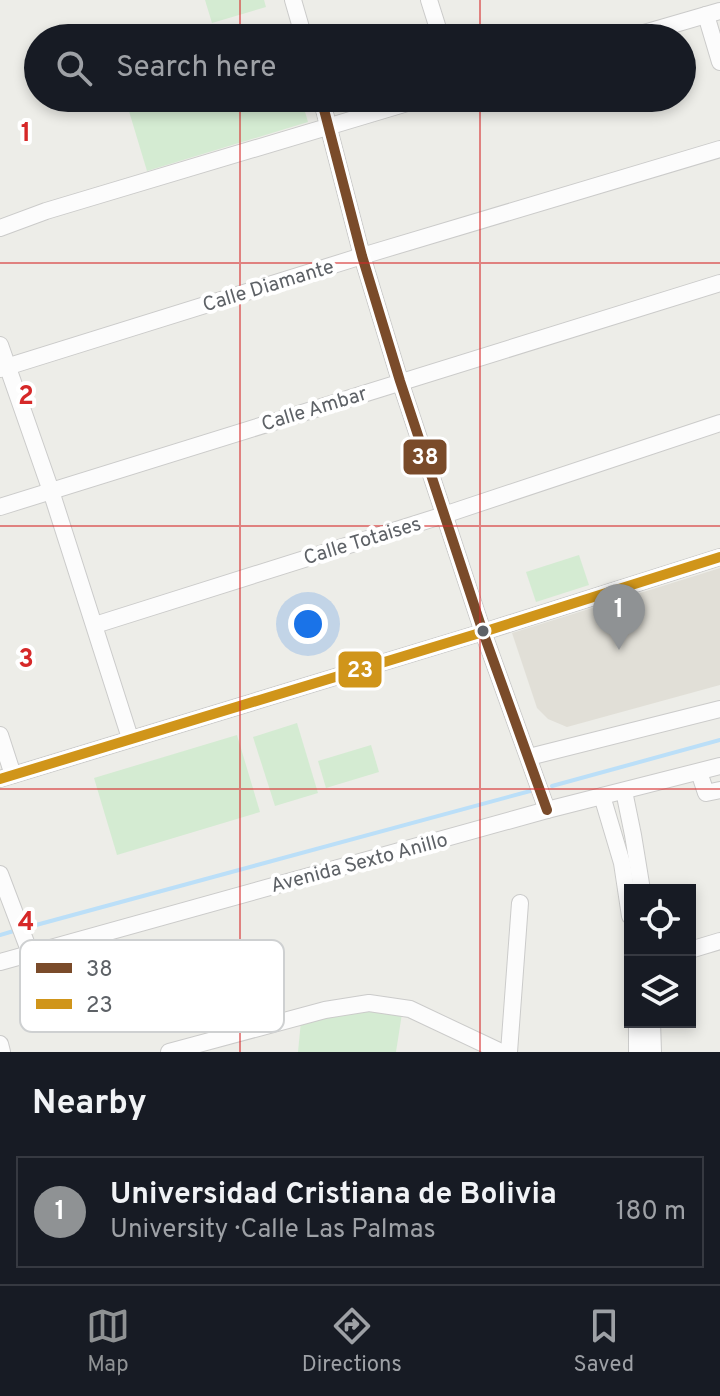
<!DOCTYPE html>
<html lang="en">
<head>
<meta charset="utf-8">
<style>
  :root { --surface:#171b24; --page:#242831; --text:#f1f3f6; --muted:#9ea1a6; --line:#363941; --accent:#8f9294 }
  body { margin:0; font-family:Overpass,sans-serif; background:var(--page); color:var(--text) }
  .controls { position:absolute; right:24px; bottom:24px; display:grid; overflow:hidden; border-radius:0px; box-shadow:0 4px 12px #0003 }
  .controls button { width:72px; height:72px; display:grid; place-items:center; padding:0; border:0; border-bottom:2px solid var(--line); background:var(--surface); color:var(--text); font:40px sans-serif }
  .you { position:absolute; left:308px; top:624px; width:28px; height:28px; margin:-20px; border:6px solid #fff; border-radius:50%; background:#1a73e8; box-shadow:0 0 0 12px #1a73e833 }
  .badge { display:grid; place-items:center; width:52px; height:52px; border-radius:50%; background:var(--accent); color:#fff; font-size:26px; font-weight:700 }
  .pin { position:absolute; translate:-50% -66px; filter:drop-shadow(0 2px 4px #0008) }
  .pin::after { content:''; position:absolute; top:42px; width:28px; height:24px; background:inherit; clip-path:polygon(0 0,100% 0,50% 100%) }
  .list { margin:0; padding:0; list-style:none }
  h2 { display:flex; justify-content:space-between; align-items:center; height:104px; margin:0; padding:0 32px; font-size:34px }
  h2 small { font-size:26px; font-weight:400; color:var(--muted) }
  .list li { display:grid; grid-template-columns:52px 1fr auto; gap:24px; align-items:center; box-sizing:border-box; height:112px; margin:0 16px 16px; padding:0 16px; border:2px solid var(--line); border-radius:0px }
  .list b { display:block; font-size:30px; white-space:nowrap }
  .list p { margin:0; font-size:26px; white-space:nowrap; color:var(--muted) }
  .list em { font-size:26px; font-style:normal; color:var(--muted) }
  .icon { flex:none; width:44px; height:44px; fill:none; stroke:currentColor; stroke-width:2; stroke-linecap:round; stroke-linejoin:round }
  .map { position:relative; flex:none; width:720px; height:1052px; overflow:hidden }
  .search { position:absolute; background:var(--surface); box-shadow:0 4px 12px #0003; left:24px; right:24px; top:24px; height:88px; display:flex; align-items:center; gap:20px; box-sizing:border-box; padding:0 28px; border-radius:44px; color:var(--muted); font-size:30px }
  .sheet { height:232px; background:var(--surface) }
  nav { display:flex; justify-content:space-around; align-items:center; box-sizing:border-box; height:112px; border-top:2px solid var(--line); background:var(--surface); font-size:22px; color:var(--muted) }
  nav a { display:grid; justify-items:center; gap:4px }
  nav .on { color:var(--accent) }
  .map>svg:first-child { display:block }
  .education { fill:#e1dfd7 }
  .green { fill:#d4ebd2 }
  .lines { fill:none; stroke-linecap:round; stroke-linejoin:round }
  .stream { stroke:#bbdff8; stroke-width:4 }
  .minor-casing { stroke:#cbcbca; stroke-width:18 }
  .minor { stroke:#fcfcfc; stroke-width:16 }
  .bus-1-casing { stroke:#fff; stroke-width:16 }
  .bus-2-casing { stroke:#fff; stroke-width:16 }
  .bus-1 { stroke:#7a4b2a; stroke-width:10 }
  .bus-2 { stroke:#d0951a; stroke-width:10 }
  .grid { fill:none; stroke:#d62828; stroke-width:2; stroke-opacity:0.55 }
  .bus-dot { fill:#5d6166; stroke:#fff; stroke-width:3 }
  .labels { text-anchor:middle; stroke-width:8; stroke-linejoin:round; paint-order:stroke }
  .street-label { font-size:20px; fill:#5d6166; stroke:#fff }
  .key { fill:#fff; stroke:#ced0d1; stroke-width:2 }
  .key-label { font-size:22px; fill:#5d6166 }
  .grid-label { font-size:26px; text-anchor:middle; font-weight:bold; fill:#d62828; stroke:#fff; stroke-width:8; stroke-linejoin:round; paint-order:stroke }
  .line-badge { stroke:#fff; stroke-width:3 }
  .badge-label { font-size:22px; text-anchor:middle; font-weight:bold; fill:#fff }
</style>
</head>
<body>
<div class="map">
<svg width="720" height="1052" viewBox="0 0 720 1052">
  <rect width="100%" height="100%" fill="#edede8"/>
  <!-- education -->
  <path class="education" d="M720 568V685L567 727 548 719 537 708 512 633Z"/>
  <!-- green -->
  <g class="green">
    <path d="M205 0H264L266 7 212 23Z"/>
    <path d="M125 98H301L308 122 147 171Z"/>
    <path d="M579 555 589 585 536 602 526 572Z"/>
    <path d="M297 723 318 793 275 806 253 737Z"/>
    <path d="M237 735 260 812 117 855 94 778Z"/>
    <path d="M371 745 379 772 326 788 318 761Z"/>
    <path d="M403 1007 396 1052H298L301 1021 343 1009Z"/>
  </g>
  <g class="lines">
    <!-- stream -->
    <g class="stream">
      <path d="M552 786 720 740"/>
      <path d="M25 928 534 790"/>
      <path d="M0 935 17 930"/>
    </g>
    <defs>
      <g id="minor">
        <path d="M293 0 304 38"/>
        <path d="M429 0 441 38"/>
        <path d="M706 15 720 62"/>
        <path d="M627 38 720 11"/>
        <path d="M321 98 362 256 400 381 483 632 547 810"/>
        <path d="M0 228 46 211 424 98"/>
        <path d="M0 345 51 491 130 738"/>
        <path d="M0 369 362 256 720 149"/>
        <path d="M0 507 720 283"/>
        <path d="M95 625 444 515 720 423"/>
        <path d="M0 735 13 775"/>
        <path d="M529 757 720 709"/>
        <path d="M699 772 706 793 720 790"/>
        <path d="M0 779 483 632 720 557"/>
        <path d="M624 791 633 835 642 890"/>
        <path d="M602 796 622 863 630 916"/>
        <path d="M0 874 30 953"/>
        <path d="M690 950 720 941"/>
        <path d="M0 962 547 810 720 766"/>
        <path d="M652 1022 653 1052"/>
        <path d="M0 1044 2 1052"/>
        <path d="M169 1052 325 1010 369 1003 410 1009 501 1052"/>
        <path d="M509 1052 520 903"/>
        <path d="M637 1052V1022"/>
      </g>
    </defs>
    <!-- minor casing -->
    <use href="#minor" class="minor-casing"/>
    <!-- minor -->
    <use href="#minor" class="minor"/>
    <defs>
      <path id="bus-1" d="M321 98 362 256 400 381 483 632 547 810"/>
      <path id="bus-2" d="M0 779 483 632 720 557"/>
    </defs>
    <!-- bus-1 casing -->
    <use href="#bus-1" class="bus-1-casing"/>
    <!-- bus-2 casing -->
    <use href="#bus-2" class="bus-2-casing"/>
    <!-- bus-1 -->
    <use href="#bus-1" class="bus-1"/>
    <!-- bus-2 -->
    <use href="#bus-2" class="bus-2"/>
  </g>
  <!-- grid -->
  <path class="grid" d="M240 0V38M480 0V38M240 98V1052M480 98V1052M0 263H720M0 526H720M0 789H720"/>
  <!-- markers -->
  <circle class="bus-dot" cx="483" cy="631" r="7"/>
  <g class="labels">
    <!-- street labels -->
    <g class="street-label">
      <text transform="translate(268 285) rotate(-17)" y="7">Calle Diamante</text>
      <text transform="translate(314 408) rotate(-17)" y="7">Calle Ambar</text>
      <text transform="translate(362 540) rotate(-17)" y="7">Calle Totaises</text>
      <text transform="translate(359 862) rotate(-15)" y="7">Avenida Sexto Anillo</text>
    </g>
  </g>
  <!-- legend -->
  <rect x="20" y="940" width="264" height="92" rx="12" class="key"/>
  <rect x="36" y="963" width="36" height="10" fill="#7a4b2a"/>
  <rect x="36" y="999" width="36" height="10" fill="#d0951a"/>
  <g class="key-label">
    <text x="86" y="976">38</text>
    <text x="86" y="1012">23</text>
  </g>
  <g class="grid-label">
    <text x="26" y="141">1</text>
    <text x="26" y="404">2</text>
    <text x="26" y="667">3</text>
    <text x="26" y="930">4</text>
  </g>
  <g class="line-badge">
    <rect x="402" y="438" width="46" height="38" rx="8" fill="#7a4b2a"/>
    <rect x="337" y="650" width="46" height="39" rx="8" fill="#d0951a"/>
  </g>
  <g class="badge-label">
    <text x="425" y="464">38</text>
    <text x="360" y="677">23</text>
  </g>
</svg>
<div class="controls">
<button><svg class="icon" aria-label="locate" viewBox="0 0 24 24"><circle cx="12" cy="12" r="6"/><path d="M12 2v4M12 18v4M2 12h4M18 12h4"/></svg></button>
<button><svg class="icon" aria-label="layers" viewBox="0 0 24 24"><path d="M12 4l9 5-9 5-9-5zM3 14l9 5 9-5"/></svg></button>
</div>
<div class="you"></div>
<div class="pin badge" style="left:619px;top:650px">1</div>
<div class="search"><svg class="icon" aria-label="search" viewBox="0 0 24 24"><circle cx="10" cy="10" r="6"/><path d="M15 15l6 6"/></svg>Search here</div>
</div>
<section class="sheet">
<h2>Nearby<small></small></h2>
<ul class="list">
<li><span class="badge">1</span><div><b>Universidad Cristiana de Bolivia</b><p>University · Calle Las Palmas</p></div><em>180 m</em></li>
</ul>
</section>
<nav>
<a class="on"><svg class="icon" aria-label="map" viewBox="0 0 24 24"><path d="M3 6l6-2 6 2 6-2v14l-6 2-6-2-6 2zM9 4v14M15 6v14"/></svg>Map</a>
<a><svg class="icon" aria-label="directions" viewBox="0 0 24 24"><path d="M12 3l9 9-9 9-9-9zM9 14v-3h6M13 9l2 2-2 2"/></svg>Directions</a>
<a><svg class="icon" aria-label="saved" viewBox="0 0 24 24"><path d="M7 4h10v16l-5-4-5 4z"/></svg>Saved</a>
</nav>
</body>
</html>
